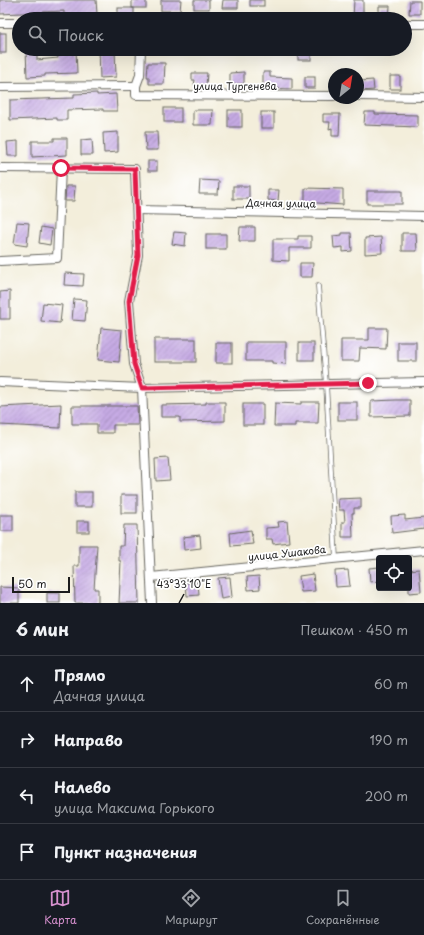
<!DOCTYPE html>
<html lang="ru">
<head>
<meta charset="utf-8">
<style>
  :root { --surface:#171b24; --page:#242831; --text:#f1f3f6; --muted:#9ea1a6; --line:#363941; --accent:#d690ce }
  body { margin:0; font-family:"Playpen Sans",sans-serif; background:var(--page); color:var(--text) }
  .controls { position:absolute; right:12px; bottom:12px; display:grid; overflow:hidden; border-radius:4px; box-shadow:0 4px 16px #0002 }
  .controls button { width:36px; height:36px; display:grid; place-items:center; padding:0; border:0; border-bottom:1px solid var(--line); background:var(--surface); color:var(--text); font:20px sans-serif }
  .compass { position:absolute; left:328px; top:68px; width:36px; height:36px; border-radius:50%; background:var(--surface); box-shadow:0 4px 16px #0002; rotate:30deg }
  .scale { position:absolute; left:12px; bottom:10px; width:58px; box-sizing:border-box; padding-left:4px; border:2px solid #1c1c1c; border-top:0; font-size:11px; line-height:14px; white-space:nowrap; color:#1c1c1c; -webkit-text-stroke:3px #fff; paint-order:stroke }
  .stop { position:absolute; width:12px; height:12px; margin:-9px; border:3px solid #e11d48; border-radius:50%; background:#fff }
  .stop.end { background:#e11d48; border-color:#fff; box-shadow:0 1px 4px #0008 }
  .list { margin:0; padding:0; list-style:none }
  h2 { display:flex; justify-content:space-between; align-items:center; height:52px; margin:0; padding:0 16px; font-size:17px }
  h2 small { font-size:13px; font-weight:400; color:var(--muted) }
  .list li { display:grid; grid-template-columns:26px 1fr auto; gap:12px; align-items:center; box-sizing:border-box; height:56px; padding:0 16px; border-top:1px solid var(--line) }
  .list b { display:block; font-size:15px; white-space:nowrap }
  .list p { margin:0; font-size:13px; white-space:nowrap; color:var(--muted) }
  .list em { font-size:13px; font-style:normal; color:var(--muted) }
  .icon { flex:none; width:22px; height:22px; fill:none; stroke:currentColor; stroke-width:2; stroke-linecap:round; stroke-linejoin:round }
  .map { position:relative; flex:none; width:424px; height:603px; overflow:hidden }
  .search { position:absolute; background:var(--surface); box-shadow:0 4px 16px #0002; left:12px; right:12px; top:12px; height:44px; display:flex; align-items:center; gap:10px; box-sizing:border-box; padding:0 14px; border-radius:22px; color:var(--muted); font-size:15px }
  .sheet { height:276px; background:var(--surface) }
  nav { display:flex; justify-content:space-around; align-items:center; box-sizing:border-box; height:56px; border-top:1px solid var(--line); background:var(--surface); font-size:11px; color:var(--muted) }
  nav a { display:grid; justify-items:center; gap:2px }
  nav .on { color:var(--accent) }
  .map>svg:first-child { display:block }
  .building { fill:url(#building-hatch) }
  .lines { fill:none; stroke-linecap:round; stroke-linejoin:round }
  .lane-casing { stroke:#67665f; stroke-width:5.5 }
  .street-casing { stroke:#67665f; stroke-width:10 }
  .lane { stroke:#fff; stroke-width:4 }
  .street { stroke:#fff; stroke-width:8 }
  .route { stroke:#e11d48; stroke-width:5 }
  .ticks { fill:none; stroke:#1c1c1c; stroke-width:1.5 }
  .labels { text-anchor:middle; stroke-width:3.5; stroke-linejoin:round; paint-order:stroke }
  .street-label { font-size:10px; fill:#1c1c1c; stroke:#fff }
  .ticks-label { font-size:10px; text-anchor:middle; fill:#1c1c1c; stroke:#fff; stroke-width:3.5; stroke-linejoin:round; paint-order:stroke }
</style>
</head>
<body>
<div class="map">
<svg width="424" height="603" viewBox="0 0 424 603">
  <defs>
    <pattern id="building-hatch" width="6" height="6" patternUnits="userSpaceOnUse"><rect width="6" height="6" fill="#c6aae4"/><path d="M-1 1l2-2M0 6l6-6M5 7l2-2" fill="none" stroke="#a08ab8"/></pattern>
  </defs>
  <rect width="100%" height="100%" fill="#fff"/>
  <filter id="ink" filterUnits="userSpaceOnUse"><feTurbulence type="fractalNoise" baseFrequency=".025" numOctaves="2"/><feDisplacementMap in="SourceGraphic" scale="8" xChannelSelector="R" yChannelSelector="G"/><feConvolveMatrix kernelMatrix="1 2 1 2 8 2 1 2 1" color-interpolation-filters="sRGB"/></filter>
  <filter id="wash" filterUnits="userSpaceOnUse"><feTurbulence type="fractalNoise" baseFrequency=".012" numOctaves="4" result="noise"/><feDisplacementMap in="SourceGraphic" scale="16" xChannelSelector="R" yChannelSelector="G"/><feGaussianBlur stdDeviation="0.9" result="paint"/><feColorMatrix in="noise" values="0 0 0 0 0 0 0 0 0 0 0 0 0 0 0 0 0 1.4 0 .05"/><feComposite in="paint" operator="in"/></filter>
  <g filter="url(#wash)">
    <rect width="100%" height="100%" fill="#f3eedb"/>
    <g id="blocks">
      <!-- building -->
      <g class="building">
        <path d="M0 0H96L97 14 64 16V11L0 14Z"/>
        <rect x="132" y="0" width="14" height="8"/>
        <path d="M161 0H181L180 11H161Z"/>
        <rect x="194" y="0" width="15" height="9"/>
        <path d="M223 0H238V8H222Z"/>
        <rect x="250" y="0" width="14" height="6"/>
        <path d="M354 0H363V18H353Z"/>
        <path d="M410 1H420V14H409Z"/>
        <path d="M379 6H390L389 18H379Z"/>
        <rect x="118" y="8" width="16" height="11"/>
        <rect x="0" y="33" width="6" height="20"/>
        <path d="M26 49H37V60L58 58 57 49H76L77 73 45 74V76L27 77Z"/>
        <path d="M99 49H115L116 77 100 78Z"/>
        <rect x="298" y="49" width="13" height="11"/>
        <path d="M148 63H165L164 84H149V77H147Z"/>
        <path d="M244 72V84H230V73Z"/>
        <path d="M263 72H270V77L292 78V89L263 88Z"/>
        <path d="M192 73H207L206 85H194L195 80H192Z"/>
        <rect x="390" y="76" width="10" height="13"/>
        <rect x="305" y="77" width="10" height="11"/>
        <path d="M373 80 374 90 360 91V81Z"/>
        <path d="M97 93V95L116 94 117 111H103V109L67 110V120H57V118L10 120V100L74 98V94Z"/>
        <rect x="164" y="108" width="17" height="14"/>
        <path d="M193 110H213L212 125H193Z"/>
        <rect x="228" y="110" width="14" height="17"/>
        <rect x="261" y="112" width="13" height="16"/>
        <path d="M365 112H375V114L418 115V127L364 125Z"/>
        <path d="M323 114H340L339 136H332V128L329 129 330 122H323Z"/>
        <path d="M118 132V152L104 153 103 133Z"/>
        <path d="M145 132H157L158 150H146Z"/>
        <path d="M54 138H67V155L32 157V141H54Z"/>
        <path d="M92 139 93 155H81V140Z"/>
        <path d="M18 141V156H8L7 142Z"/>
        <rect x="148" y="161" width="9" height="10"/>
        <path d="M200 180 219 181 218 194H199Z"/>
        <path d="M66 186H75L74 201H65Z"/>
        <rect x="233" y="186" width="16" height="13"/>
        <path d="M305 188 343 189V205L305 202Z"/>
        <path d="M268 190H279L278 201 268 200Z"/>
        <rect x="367" y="191" width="35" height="13"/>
        <path d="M17 222 29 223 27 246 14 244Z"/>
        <path d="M41 227 52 229 50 245 39 243Z"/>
        <path d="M240 227H255V241H239Z"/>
        <path d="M174 232 186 233 185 246 172 244Z"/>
        <path d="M342 233H351L352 251 343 252V247L334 248 333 236 342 235Z"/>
        <path d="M402 233H416L417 251H402Z"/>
        <rect x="206" y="234" width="20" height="15"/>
        <path d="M298 236H311V248H289V261L273 260V239H298Z"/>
        <path d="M381 237 382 253 365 254V238Z"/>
        <path d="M300 263H313L312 277H300Z"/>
        <path d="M65 273 84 274 83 286 64 285Z"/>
        <path d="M10 291V319H0V292Z"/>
        <path d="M74 299 87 300 85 321 72 320Z"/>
        <path d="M43 303 62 305 60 323 41 321Z"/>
        <path d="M101 328 122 330 119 362 98 360Z"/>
        <path d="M369 328H387L386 349 360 348 359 361H341V340H369Z"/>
        <rect x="154" y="339" width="42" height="23"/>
        <path d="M246 342H286V364L272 363V361H246Z"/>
        <rect x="398" y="342" width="18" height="19"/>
        <rect x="216" y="343" width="16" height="20"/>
        <rect x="299" y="343" width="15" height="17"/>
        <path d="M396 400H410V416L371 417V401Z"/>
        <path d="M206 402H225V421L180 422V417H161V405L206 404Z"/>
        <path d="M301 402H319L318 423H295V426H274L275 403 301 404Z"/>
        <rect x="338" y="402" width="19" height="18"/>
        <path d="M61 404 60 428 0 425V407Z"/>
        <rect x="243" y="404" width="20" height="21"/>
        <path d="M72 406H137L138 425H113V433H97V424H72Z"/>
        <path d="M168 458 170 480 156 481 155 459Z"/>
        <rect x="75" y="492" width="17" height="15"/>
        <rect x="121" y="495" width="16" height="18"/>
        <path d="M361 498V508H354V513H352L353 537H342V522H345L344 510H339L338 499Z"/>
        <rect x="0" y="515" width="13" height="16"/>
        <path d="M405 515V520L424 518V529L392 533 391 516Z"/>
        <rect x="77" y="521" width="12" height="11"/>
        <path d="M287 521 289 542 273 544 272 539H266V528L279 527 278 522Z"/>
        <path d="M124 525H137L139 603H119L121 561H119V546H123Z"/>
        <path d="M251 530 253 544 231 546 230 533Z"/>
        <path d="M200 535 201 548 184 550 183 537Z"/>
        <path d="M79 545H97L94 589H98V603H75L74 566H79Z"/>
        <path d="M379 567V581L370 582 369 568Z"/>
        <path d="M419 569 421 592 409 593V570Z"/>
        <path d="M348 570 350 586 336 587 335 571Z"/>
        <path d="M313 574 315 591 301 592 299 576Z"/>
        <path d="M259 576 260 589 248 590 247 577Z"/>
        <path d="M230 577 232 597 221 599 218 578Z"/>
        <path d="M198 582 199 595 187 596 186 583Z"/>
        <path d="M0 587 19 588V603H0Z"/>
        <rect x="47" y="593" width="13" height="10"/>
      </g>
    </g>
  </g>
  <g filter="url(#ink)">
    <use href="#blocks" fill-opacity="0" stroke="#67665f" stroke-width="1"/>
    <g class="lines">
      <defs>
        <path id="lane" d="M318 286 326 384 336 559"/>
        <g id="street">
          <path d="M0 23H19"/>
          <path d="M405 24H424"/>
          <path d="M141 49 140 75 136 86V95L334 96"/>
          <path d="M0 87 136 86"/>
          <path d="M358 96 424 97"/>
          <path d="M0 168 135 169 138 255 129 301 134 364 142 388 152 603"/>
          <path d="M137 210 424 216"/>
          <path d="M0 261 57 258 61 168"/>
          <path d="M0 382 142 388 424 382"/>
          <path d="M151 577 424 550"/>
        </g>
      </defs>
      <!-- lane casing -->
      <use href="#lane" class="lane-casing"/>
      <!-- street casing -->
      <use href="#street" class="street-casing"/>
      <!-- lane -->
      <use href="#lane" class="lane"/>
      <!-- street -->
      <use href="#street" class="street"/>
    </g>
  </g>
  <g class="lines" filter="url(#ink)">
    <!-- route -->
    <path class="route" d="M61 168 135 169 138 255 129 301 134 364 142 388 368 383"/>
  </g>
  <!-- ticks -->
  <path class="ticks" d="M179 603 184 594"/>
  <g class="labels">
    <!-- street labels -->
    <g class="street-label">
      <text x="235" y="90">улица Тургенева</text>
      <text transform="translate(281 203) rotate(1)" y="4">Дачная улица</text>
      <text transform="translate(287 553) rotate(-6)" y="4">улица Ушакова</text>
    </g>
  </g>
  <g class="ticks-label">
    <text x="184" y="588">43°33'10"E</text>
  </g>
</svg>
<div class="controls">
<button><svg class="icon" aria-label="locate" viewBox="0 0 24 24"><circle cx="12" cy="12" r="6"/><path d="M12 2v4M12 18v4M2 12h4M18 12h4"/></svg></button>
</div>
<svg class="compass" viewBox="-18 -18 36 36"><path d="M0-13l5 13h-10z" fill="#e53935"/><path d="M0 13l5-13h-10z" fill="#9ea1a6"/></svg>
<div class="scale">50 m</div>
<div class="stop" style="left:61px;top:168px"></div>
<div class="stop end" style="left:368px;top:383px"></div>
<div class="search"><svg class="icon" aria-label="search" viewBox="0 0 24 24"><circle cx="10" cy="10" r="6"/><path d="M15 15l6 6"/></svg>Поиск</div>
</div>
<section class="sheet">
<h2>6 мин<small>Пешком · 450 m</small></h2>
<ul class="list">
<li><svg class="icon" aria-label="ahead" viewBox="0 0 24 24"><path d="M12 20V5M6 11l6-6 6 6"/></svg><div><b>Прямо</b><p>Дачная улица</p></div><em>60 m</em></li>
<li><svg class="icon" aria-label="right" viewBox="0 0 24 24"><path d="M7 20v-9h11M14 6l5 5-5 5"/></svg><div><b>Направо</b></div><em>190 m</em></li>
<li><svg class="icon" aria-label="left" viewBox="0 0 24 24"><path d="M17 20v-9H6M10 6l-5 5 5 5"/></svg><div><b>Налево</b><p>улица Максима Горького</p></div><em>200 m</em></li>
<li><svg class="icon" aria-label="arrive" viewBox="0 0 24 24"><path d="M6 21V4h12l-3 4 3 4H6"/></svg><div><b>Пункт назначения</b></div></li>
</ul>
</section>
<nav>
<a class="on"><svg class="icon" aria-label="map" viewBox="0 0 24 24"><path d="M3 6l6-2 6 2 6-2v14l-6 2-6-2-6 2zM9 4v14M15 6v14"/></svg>Карта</a>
<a><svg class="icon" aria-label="directions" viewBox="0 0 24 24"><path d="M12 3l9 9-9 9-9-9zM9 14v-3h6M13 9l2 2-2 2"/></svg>Маршрут</a>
<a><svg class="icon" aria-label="saved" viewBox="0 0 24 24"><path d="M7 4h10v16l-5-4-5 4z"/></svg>Сохранённые</a>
</nav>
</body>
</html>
